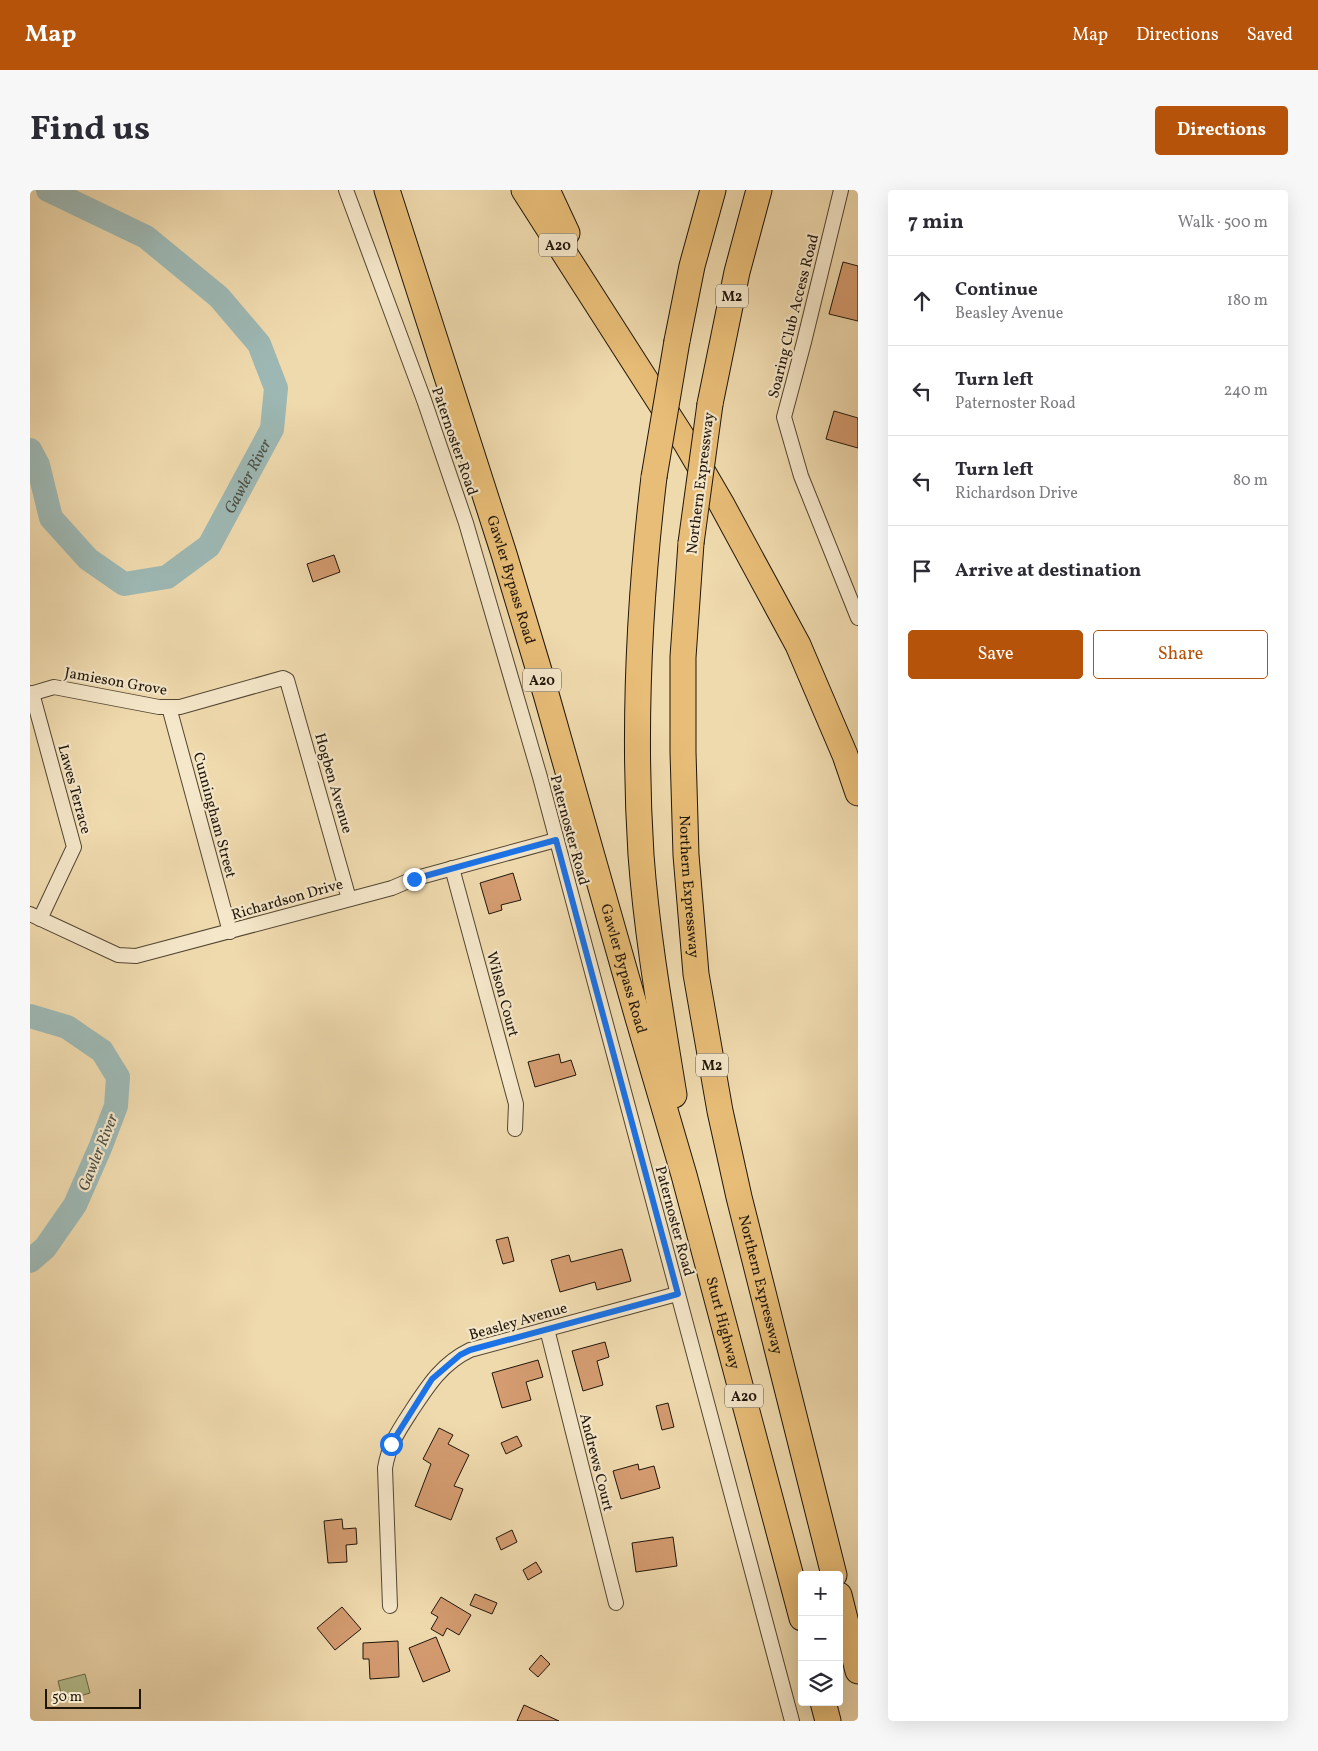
<!DOCTYPE html>
<html lang="en">
<head>
<meta charset="utf-8">
<style>
  :root { --surface:#fff; --page:#f7f7f7; --text:#2b2b33; --muted:#7c7c81; --line:#e1e1e2; --accent:#b45309 }
  body { margin:0; font-family:Vollkorn,serif; background:var(--page); color:var(--text) }
  .controls { position:absolute; right:15px; bottom:15px; display:grid; overflow:hidden; border-radius:5px; box-shadow:0 5px 20px #0002 }
  .controls button { width:45px; height:45px; display:grid; place-items:center; padding:0; border:0; border-bottom:1px solid var(--line); background:var(--surface); color:var(--text); font:25px sans-serif }
  .scale { position:absolute; left:15px; bottom:12px; width:96px; box-sizing:border-box; padding-left:5px; border:2px solid #1f1509; border-top:0; font-size:14px; line-height:18px; white-space:nowrap; color:#1f1509; -webkit-text-stroke:4px #f5e7ca; paint-order:stroke }
  .stop { position:absolute; width:15px; height:15px; margin:-11px; border:4px solid #1a73e8; border-radius:50%; background:#fff }
  .stop.end { background:#1a73e8; border-color:#fff; box-shadow:0 1px 5px #0008 }
  .list { margin:0; padding:0; list-style:none }
  h2 { display:flex; justify-content:space-between; align-items:center; height:65px; margin:0; padding:0 20px; font-size:21px }
  h2 small { font-size:16px; font-weight:400; color:var(--muted) }
  .list li { display:grid; grid-template-columns:32px 1fr auto; gap:15px; align-items:center; box-sizing:border-box; height:90px; padding:0 20px; border-top:1px solid var(--line) }
  .list b { display:block; font-size:19px; white-space:nowrap }
  .list p { margin:0; font-size:16px; white-space:nowrap; color:var(--muted) }
  .list em { font-size:16px; font-style:normal; color:var(--muted) }
  .actions { display:flex; gap:10px; padding:15px 20px }
  .actions a { flex:1; padding:11px 0; border:1px solid var(--accent); border-radius:5px; text-align:center; font-size:18px; color:var(--accent) }
  .actions .main { background:var(--accent); color:#fff }
  .icon { flex:none; width:28px; height:28px; fill:none; stroke:currentColor; stroke-width:2; stroke-linecap:round; stroke-linejoin:round }
  .map { position:relative; flex:none; width:828px; height:1531px; overflow:hidden; border-radius:5px }
  header { display:flex; align-items:center; gap:30px; box-sizing:border-box; height:70px; padding:0 25px; background:var(--accent); color:#fff }
  header strong { font-size:24px }
  nav { display:flex; gap:28px; margin-inline-start:auto; font-size:18px }
  .intro { display:flex; align-items:center; justify-content:space-between; box-sizing:border-box; height:120px; padding:0 30px }
  h1 { margin:0; font-size:35px }
  .button { padding:12px 22px; border-radius:5px; background:var(--accent); color:#fff; font-size:18px; font-weight:700 }
  main { display:flex; gap:30px; padding:0 30px }
  aside { flex:1; background:var(--surface); border-radius:5px; box-shadow:0 5px 20px #0002 }
  .map>svg:first-child { display:block }
  .green { fill:#b4c18f; stroke:#6a6b4c }
  .lines { fill:none; stroke-linecap:round; stroke-linejoin:round }
  .river { stroke:#9db8b4; stroke-width:24 }
  .building { fill:#d49c70; stroke:#1f1509 }
  .street-casing { stroke:#534632; stroke-width:16 }
  .highway-casing { stroke:#1f1509; stroke-width:27 }
  .street { stroke:#f5e7ca; stroke-width:14 }
  .highway { stroke:#e8bd77; stroke-width:25 }
  .highway-bridge-casing { stroke:#1f1509; stroke-width:27; stroke-linecap:butt }
  .highway-bridge { stroke:#e8bd77; stroke-width:25 }
  .route { stroke:#1a73e8; stroke-width:6 }
  .labels { text-anchor:middle; stroke-width:4.5; stroke-linejoin:round; paint-order:stroke }
  .shield { fill:#f5e7ca; stroke:#5f5443; stroke-width:1 }
  .shield-label { font-size:14px; font-weight:bold; fill:#1f1509 }
  .street-label { font-size:15px; fill:#1f1509; stroke:#f5e7ca }
  .water-label { font-size:16px; font-style:italic; fill:#4b4e45; stroke:#f5e7ca }
</style>
</head>
<body>
<header>
<strong>Map</strong>
<nav><a>Map</a><a>Directions</a><a>Saved</a></nav>
</header>
<div class="intro"><h1>Find us</h1><a class="button">Directions</a></div>
<main>
<div class="map">
<svg width="828" height="1531" viewBox="0 0 828 1531">
  <rect width="100%" height="100%" fill="#efdaae"/>
  <filter id="stains"><feTurbulence type="fractalNoise" baseFrequency=".004" numOctaves="4"/><feColorMatrix values="0 0 0 0 .2 0 0 0 0 .09 0 0 0 0 .02 0 0 0 .5 -.17"/></filter>
  <radialGradient id="worn" r=".72"><stop offset=".6" stop-color="#630" stop-opacity="0"/><stop offset="1" stop-color="#630" stop-opacity=".3"/></radialGradient>
  <!-- green -->
  <path class="green" d="M55 1484 60 1503 33 1511 28 1491Z"/>
  <g class="lines">
    <!-- river -->
    <g class="river">
      <path id="s1" d="M0 260 8 275 21 328 58 369 94 394 137 387 179 356 242 239 246 198 229 154 189 107 116 47 18 0"/>
      <path d="M0 826 37 837 72 861 88 887 86 916 70 958 45 1015 15 1058 0 1071"/>
    </g>
  </g>
  <!-- building -->
  <g class="building">
    <path d="M813 72 828 76V131L799 124Z"/>
    <path d="M804 221 828 228V258L796 249Z"/>
    <path d="M304 365 310 382 283 392 277 374Z"/>
    <path d="M483 683 491 710 471 715 472 720 459 724 450 693Z"/>
    <path d="M529 864 531 873 541 870 546 885 505 897 498 872Z"/>
    <path d="M478 1047 484 1071 473 1074 466 1050Z"/>
    <path d="M592 1059 601 1091 567 1100 565 1092 530 1102 521 1070 539 1065 541 1072Z"/>
    <path d="M575 1152 579 1167 567 1171 573 1195 553 1201 542 1161Z"/>
    <path d="M508 1170 513 1187 496 1192 501 1210 472 1218 462 1183Z"/>
    <path d="M638 1213 644 1237 632 1240 626 1216Z"/>
    <path d="M409 1238 423 1245 418 1254 439 1265 424 1296 433 1299 421 1330 385 1316 401 1274 393 1269Z"/>
    <path d="M487 1246 492 1256 476 1264 471 1253Z"/>
    <path d="M608 1274 609 1280 624 1276 630 1298 591 1309 583 1281Z"/>
    <path d="M312 1329 313 1339 326 1338 327 1354 316 1355 317 1372 298 1373 294 1331Z"/>
    <path d="M482 1340 487 1352 471 1360 466 1348Z"/>
    <path d="M643 1347 647 1376 606 1382 602 1353Z"/>
    <path d="M506 1372 512 1382 498 1390 493 1380Z"/>
    <path d="M445 1404 467 1413 462 1424 440 1415Z"/>
    <path d="M411 1407 441 1425 429 1445 417 1438 413 1446 401 1439 408 1427 401 1423Z"/>
    <path d="M312 1417 331 1439 305 1460 287 1438Z"/>
    <path d="M406 1447 420 1481 393 1492 379 1458Z"/>
    <path d="M368 1451 369 1487 340 1489 339 1469H333V1453Z"/>
    <path d="M511 1465 520 1474 508 1487 499 1479Z"/>
    <path d="M494 1515 529 1531H487Z"/>
  </g>
  <g class="lines">
    <defs>
      <g id="street">
        <path d="M316 0 394 210 436 333 510 587 762 1531"/>
        <path d="M811 0 774 152 754 227 771 286 828 428"/>
        <path d="M2 503 44 657 10 729"/>
        <path d="M0 504 24 497 129 517H150L253 488 257 490 319 709"/>
        <path d="M139 517 200 742"/>
        <path d="M422 678 486 914 485 939"/>
        <path d="M0 724 88 765 106 766 362 698 383 689 526 650"/>
        <path d="M517 1139 586 1413"/>
        <path d="M360 1416 355 1278C359 1254 369 1240 382 1220 399 1194 413 1173 440 1160L647 1104"/>
      </g>
      <g id="highway">
        <path id="s2" d="M357 0 474 364 516 504 608 828 654 985 772 1428"/>
        <path d="M494 0 656 253 691 313 768 455 815 565 828 603"/>
        <path d="M517 0 537 43"/>
        <path d="M647 151 662 76 683 0"/>
        <path d="M680 214 707 82 729 0"/>
        <path d="M624 287C609 412 603 539 611 665 617 746 631 825 644 905"/>
        <path id="s3" d="M661 353 653 467V562L656 665 666 784 690 921 709 1007 804 1385"/>
        <path d="M809 1405 828 1481"/>
        <path d="M793 1512 798 1531"/>
      </g>
    </defs>
    <!-- street casing -->
    <use href="#street" class="street-casing"/>
    <!-- highway casing -->
    <use href="#highway" class="highway-casing"/>
    <!-- street -->
    <use href="#street" class="street"/>
    <!-- highway -->
    <use href="#highway" class="highway"/>
    <defs>
      <g id="highway-bridge">
        <path d="M624 287 647 151"/>
        <path d="M661 353 680 214"/>
      </g>
    </defs>
    <!-- highway-bridge casing -->
    <use href="#highway-bridge" class="highway-bridge-casing"/>
    <!-- highway-bridge -->
    <use href="#highway-bridge" class="highway-bridge"/>
  </g>
  <g class="lines">
    <!-- route -->
    <path class="route" d="M361 1254 402 1189 430 1165 440 1160 648 1104 526 650 384 689"/>
  </g>
  <g class="labels">
    <!-- shield labels -->
    <g class="shield">
      <rect x="509" y="43.5" width="38" height="23" rx="4"/>
      <rect x="686" y="94.5" width="32" height="23" rx="4"/>
      <rect x="493" y="478.5" width="38" height="23" rx="4"/>
      <rect x="666" y="863.5" width="32" height="23" rx="4"/>
      <rect x="695" y="1194.5" width="38" height="23" rx="4"/>
    </g>
    <g class="shield-label">
      <text x="528" y="60">A20</text>
      <text x="702" y="111">M2</text>
      <text x="512" y="495">A20</text>
      <text x="682" y="880">M2</text>
      <text x="714" y="1211">A20</text>
    </g>
    <!-- street labels -->
    <g class="street-label">
      <text transform="translate(763 126) rotate(-76)" y="5">Soaring Club Access Road</text>
      <text transform="translate(425 251) rotate(71)" y="5">Paternoster Road</text>
      <text transform="translate(670 293) rotate(-83)" y="5">Northern Expressway</text>
      <text dy="5" stroke="none"><textPath href="#s2" startOffset="409">Gawler Bypass Road</textPath></text>
      <text transform="translate(86 491) rotate(10)" y="5">Jamieson Grove</text>
      <text transform="translate(304 593) rotate(74)" y="5">Hogben Avenue</text>
      <text transform="translate(45 599) rotate(75)" y="5">Lawes Terrace</text>
      <text transform="translate(185 625) rotate(75)" y="5">Cunningham Street</text>
      <text transform="translate(540 640) rotate(75)" y="5">Paternoster Road</text>
      <text dy="5" stroke="none"><textPath href="#s3" startOffset="344">Northern Expressway</textPath></text>
      <text transform="translate(257 709) rotate(-16)" y="5">Richardson Drive</text>
      <text dy="5" stroke="none"><textPath href="#s2" startOffset="814">Gawler Bypass Road</textPath></text>
      <text transform="translate(473 804) rotate(75)" y="5">Wilson Court</text>
      <text transform="translate(645 1031) rotate(75)" y="5">Paternoster Road</text>
      <text dy="5" stroke="none"><textPath href="#s3" startOffset="749">Northern Expressway</textPath></text>
      <text transform="translate(488 1131) rotate(-16)" y="5">Beasley Avenue</text>
      <text dy="5" stroke="none"><textPath href="#s2" startOffset="1182">Sturt Highway</textPath></text>
      <text transform="translate(567 1272) rotate(76)" y="5">Andrews Court</text>
    </g>
    <!-- water labels -->
    <g class="water-label">
      <text dy="6" stroke="none"><textPath href="#s1" startOffset="346">Gawler River</textPath></text>
      <text transform="translate(67 962) rotate(-68)" y="6">Gawler River</text>
    </g>
  </g>
  <rect width="100%" height="100%" filter="url(#stains)"/>
  <rect width="100%" height="100%" fill="url(#worn)"/>
</svg>
<div class="controls">
<button>+</button>
<button>−</button>
<button><svg class="icon" aria-label="layers" viewBox="0 0 24 24"><path d="M12 4l9 5-9 5-9-5zM3 14l9 5 9-5"/></svg></button>
</div>
<div class="scale">50 m</div>
<div class="stop" style="left:361px;top:1254px"></div>
<div class="stop end" style="left:384px;top:689px"></div>
</div>
<aside>
<h2>7 min<small>Walk · 500 m</small></h2>
<ul class="list">
<li><svg class="icon" aria-label="ahead" viewBox="0 0 24 24"><path d="M12 20V5M6 11l6-6 6 6"/></svg><div><b>Continue</b><p>Beasley Avenue</p></div><em>180 m</em></li>
<li><svg class="icon" aria-label="left" viewBox="0 0 24 24"><path d="M17 20v-9H6M10 6l-5 5 5 5"/></svg><div><b>Turn left</b><p>Paternoster Road</p></div><em>240 m</em></li>
<li><svg class="icon" aria-label="left" viewBox="0 0 24 24"><path d="M17 20v-9H6M10 6l-5 5 5 5"/></svg><div><b>Turn left</b><p>Richardson Drive</p></div><em>80 m</em></li>
<li><svg class="icon" aria-label="arrive" viewBox="0 0 24 24"><path d="M6 21V4h12l-3 4 3 4H6"/></svg><div><b>Arrive at destination</b></div></li>
</ul>
<div class="actions"><a class="main">Save</a><a>Share</a></div>
</aside>
</main>
</body>
</html>
